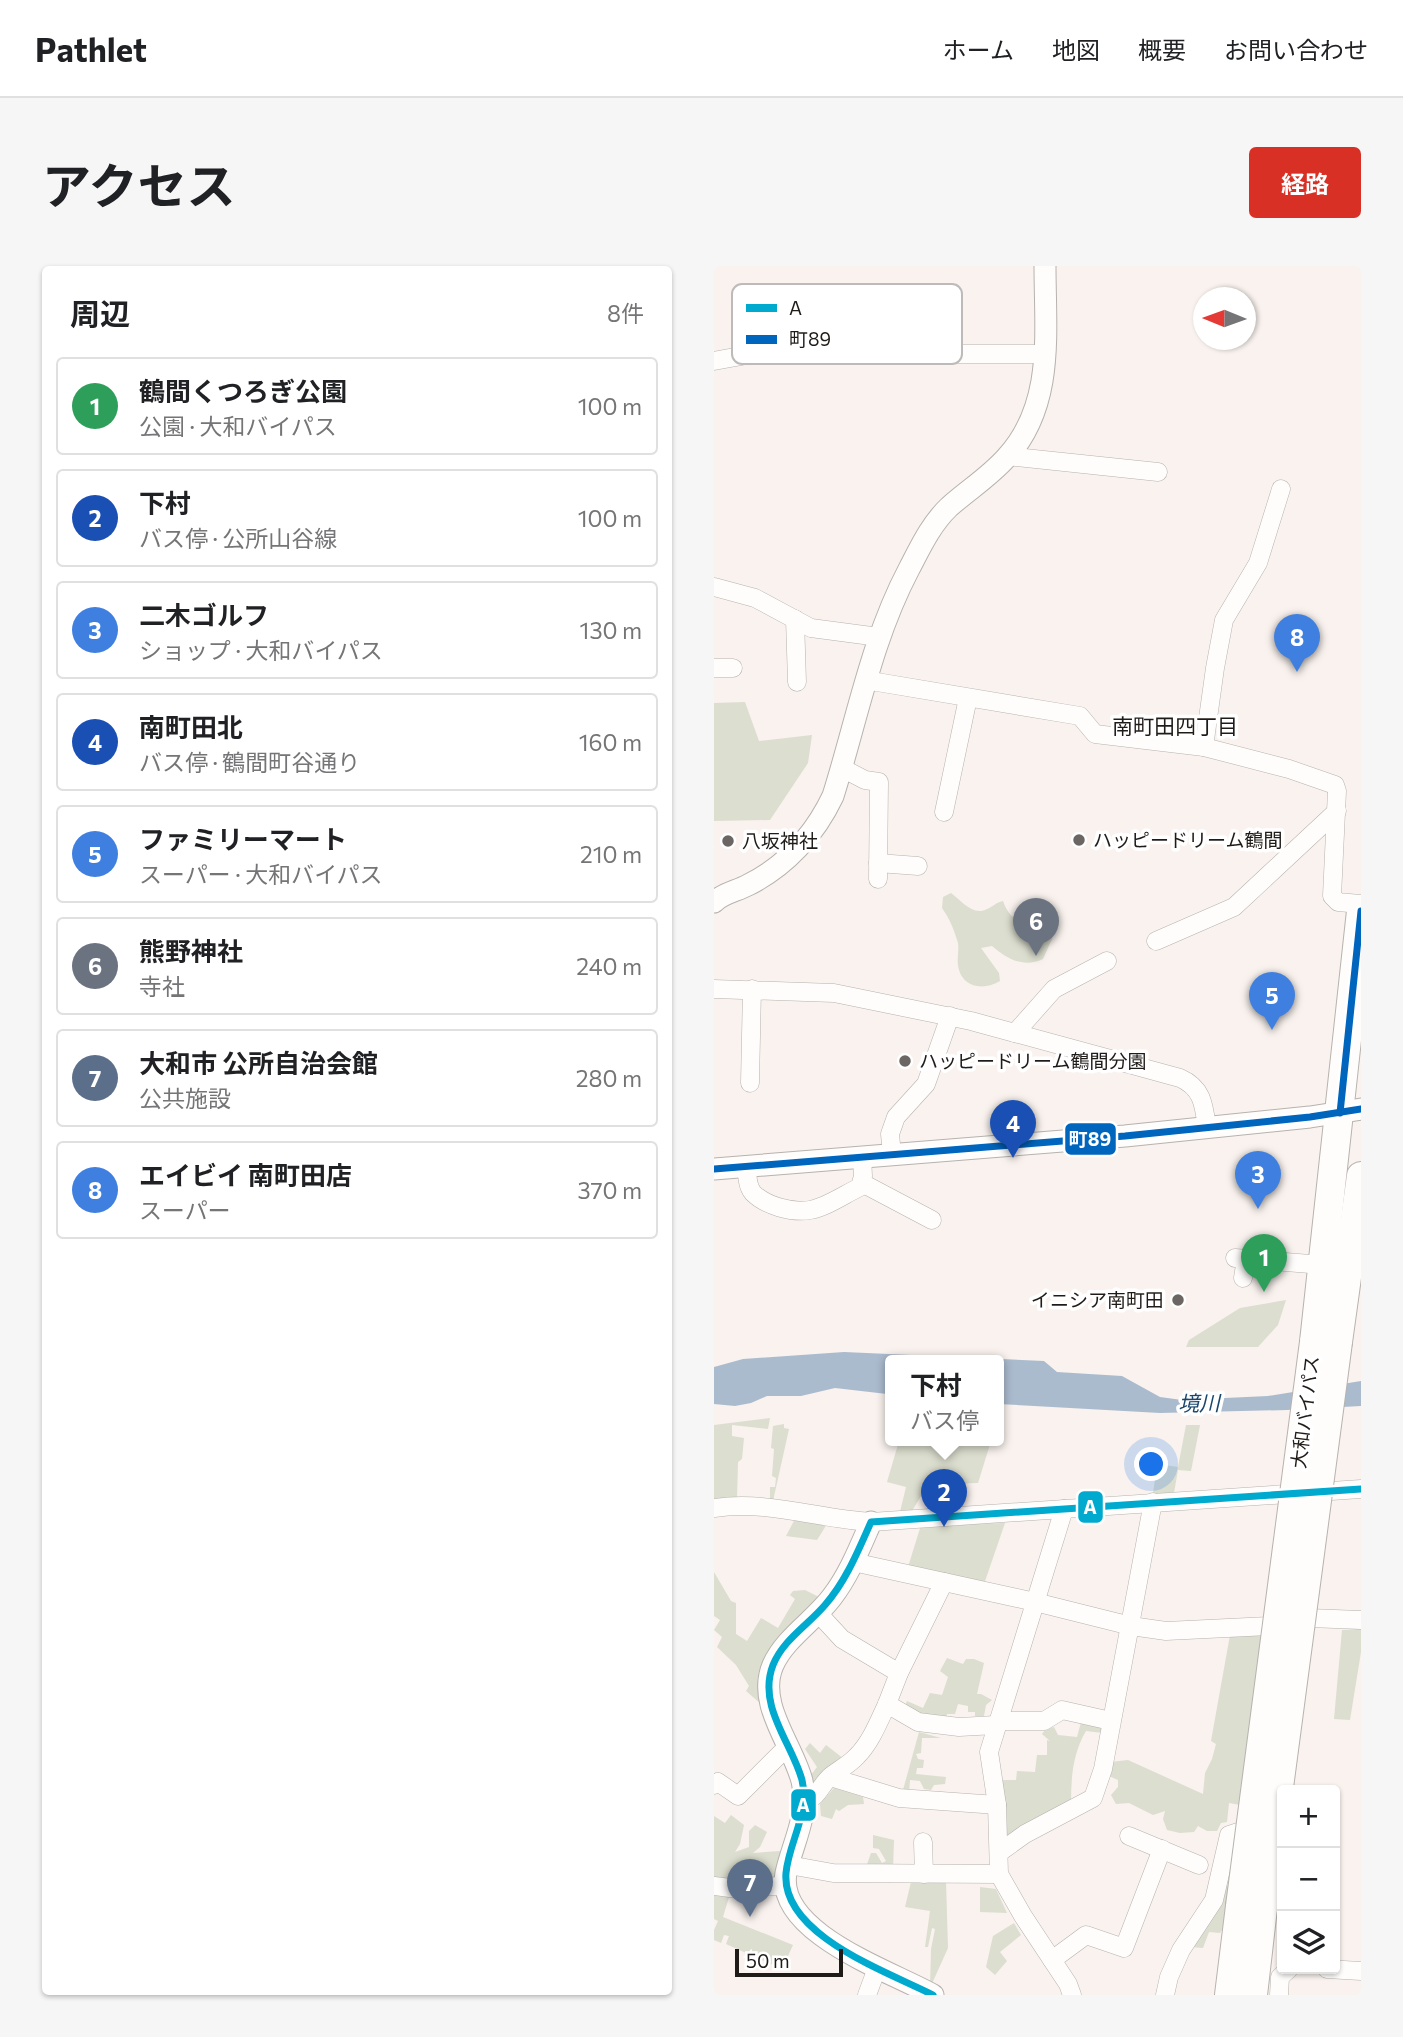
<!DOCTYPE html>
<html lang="ja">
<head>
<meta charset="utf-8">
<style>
  :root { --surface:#fff; --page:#f6f6f6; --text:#202124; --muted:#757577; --line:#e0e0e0; --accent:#d93025 }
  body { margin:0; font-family:Commissioner,"Noto Sans JP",sans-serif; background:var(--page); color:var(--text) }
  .controls { position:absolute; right:21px; bottom:21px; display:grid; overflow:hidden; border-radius:7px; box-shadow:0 2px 5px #0004 }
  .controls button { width:63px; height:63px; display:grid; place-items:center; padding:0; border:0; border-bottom:2px solid var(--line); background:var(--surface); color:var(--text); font:35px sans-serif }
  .compass { position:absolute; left:479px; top:21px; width:63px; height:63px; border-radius:50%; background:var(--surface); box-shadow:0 2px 5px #0004; rotate:271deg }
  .scale { position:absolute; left:21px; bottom:18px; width:108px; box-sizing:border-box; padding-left:7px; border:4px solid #1f1b18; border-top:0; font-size:19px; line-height:24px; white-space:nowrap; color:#1f1b18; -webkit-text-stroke:5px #fff; paint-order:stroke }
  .you { position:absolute; left:438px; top:1199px; width:24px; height:24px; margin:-18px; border:5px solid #fff; border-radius:50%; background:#1a73e8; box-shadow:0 0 0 10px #1a73e833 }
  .badge { display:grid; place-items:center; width:46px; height:46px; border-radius:50%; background:var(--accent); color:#fff; font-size:23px; font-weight:700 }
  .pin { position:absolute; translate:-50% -58px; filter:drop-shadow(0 2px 4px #0008) }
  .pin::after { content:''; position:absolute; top:37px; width:24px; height:21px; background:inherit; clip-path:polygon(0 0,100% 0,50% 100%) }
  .popup { position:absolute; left:171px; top:1089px; width:119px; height:91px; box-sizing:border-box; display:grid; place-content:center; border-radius:7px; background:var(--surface); filter:drop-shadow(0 2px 5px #0005); font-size:23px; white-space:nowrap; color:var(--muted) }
  .popup b { font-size:26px; color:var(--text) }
  .popup::after { content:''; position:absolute; left:50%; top:100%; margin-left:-14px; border:14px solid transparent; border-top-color:var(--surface) }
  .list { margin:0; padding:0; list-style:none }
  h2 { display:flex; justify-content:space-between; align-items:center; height:91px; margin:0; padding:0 28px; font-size:30px }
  h2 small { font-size:23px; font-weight:400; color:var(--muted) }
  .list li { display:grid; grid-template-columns:46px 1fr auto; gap:21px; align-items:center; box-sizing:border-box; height:98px; margin:0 14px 14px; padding:0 14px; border:2px solid var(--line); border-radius:7px }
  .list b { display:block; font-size:26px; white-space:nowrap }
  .list p { margin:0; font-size:23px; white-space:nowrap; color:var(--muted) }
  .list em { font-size:23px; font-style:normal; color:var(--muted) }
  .icon { flex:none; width:38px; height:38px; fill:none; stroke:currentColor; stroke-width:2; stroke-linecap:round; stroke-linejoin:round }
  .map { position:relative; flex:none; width:647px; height:1729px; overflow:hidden; border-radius:7px }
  header { display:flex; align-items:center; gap:42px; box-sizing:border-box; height:98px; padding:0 35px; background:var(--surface); border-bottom:2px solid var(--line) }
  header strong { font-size:33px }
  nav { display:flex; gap:38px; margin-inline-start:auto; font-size:24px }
  .intro { display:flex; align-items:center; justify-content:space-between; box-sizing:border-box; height:168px; padding:0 42px }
  h1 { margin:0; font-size:49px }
  .button { padding:18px 32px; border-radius:7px; background:var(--accent); color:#fff; font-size:24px; font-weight:700 }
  main { display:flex; gap:42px; padding:0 42px }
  aside { flex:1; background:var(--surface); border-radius:7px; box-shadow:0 2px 5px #0004 }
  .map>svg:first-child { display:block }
  .green { fill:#dcdecf }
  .water { fill:#abbbce }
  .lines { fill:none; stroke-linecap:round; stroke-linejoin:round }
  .minor-casing { stroke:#b7b2ae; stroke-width:19 }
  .tertiary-casing { stroke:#b7b2ae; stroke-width:23 }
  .trunk-casing { stroke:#b7b2ae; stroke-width:30 }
  .minor { stroke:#fefdfc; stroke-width:18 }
  .tertiary { stroke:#fefdfc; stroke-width:21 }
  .trunk { stroke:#fefdfc; stroke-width:28 }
  .trunk-bridge-casing { stroke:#b7b2ae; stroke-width:30; stroke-linecap:butt }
  .trunk-bridge { stroke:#fefdfc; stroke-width:28 }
  .bus-1-casing { stroke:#fff; stroke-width:12 }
  .bus-2-casing { stroke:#fff; stroke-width:12 }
  .bus-1 { stroke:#00a9ce; stroke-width:7 }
  .bus-2 { stroke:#0065bd; stroke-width:7 }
  .poi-dot { fill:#6b6663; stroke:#fff; stroke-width:2.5 }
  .labels { text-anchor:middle; stroke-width:7; stroke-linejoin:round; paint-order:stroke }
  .poi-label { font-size:19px; fill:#1f1b18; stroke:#fff; text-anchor:start }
  .street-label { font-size:19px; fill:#1f1b18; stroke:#fff }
  .neighbourhood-label { font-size:21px; fill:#1f1b18; stroke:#fff }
  .water-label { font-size:21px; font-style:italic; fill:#1b466c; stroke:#fff }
  .key { fill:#fff; stroke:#bcbbba; stroke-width:2 }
  .key-label { font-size:19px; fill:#1f1b18 }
  .line-badge { stroke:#fff; stroke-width:2.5 }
  .badge-label { font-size:19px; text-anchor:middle; font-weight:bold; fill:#fff }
</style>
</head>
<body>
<header>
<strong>Pathlet</strong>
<nav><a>ホーム</a><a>地図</a><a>概要</a><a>お問い合わせ</a></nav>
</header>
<div class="intro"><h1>アクセス</h1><a class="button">経路</a></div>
<main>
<aside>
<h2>周辺<small>8件</small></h2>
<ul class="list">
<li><span class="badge" style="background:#2e9e5b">1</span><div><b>鶴間くつろぎ公園</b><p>公園 · 大和バイパス</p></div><em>100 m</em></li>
<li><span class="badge" style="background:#1a4fb4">2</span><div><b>下村</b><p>バス停 · 公所山谷線</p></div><em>100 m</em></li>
<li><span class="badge" style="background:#3f7fe0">3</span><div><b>二木ゴルフ</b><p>ショップ · 大和バイパス</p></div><em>130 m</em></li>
<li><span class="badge" style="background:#1a4fb4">4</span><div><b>南町田北</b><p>バス停 · 鶴間町谷通り</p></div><em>160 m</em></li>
<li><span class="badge" style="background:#3f7fe0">5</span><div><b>ファミリーマート</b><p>スーパー · 大和バイパス</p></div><em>210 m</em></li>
<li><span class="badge" style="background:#6b7280">6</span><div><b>熊野神社</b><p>寺社</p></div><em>240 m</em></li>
<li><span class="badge" style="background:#5c6f8a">7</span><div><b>大和市 公所自治会館</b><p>公共施設</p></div><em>280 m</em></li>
<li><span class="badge" style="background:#3f7fe0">8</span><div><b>エイビイ 南町田店</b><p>スーパー</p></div><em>370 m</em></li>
</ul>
</aside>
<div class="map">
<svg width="647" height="1729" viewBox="0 0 647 1729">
  <rect width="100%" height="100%" fill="#f9f2ee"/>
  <!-- green -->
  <g class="green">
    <path d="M31 436 45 475 98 469 94 497 56 554 0 555V437Z"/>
    <path d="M237 627C247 634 259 651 273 643 280 640 281 637 289 635 294 649 301 654 314 660L330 655 338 673 329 693C309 702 293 693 278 680L267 682 285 707 286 715C270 725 247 722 244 699 243 692 245 685 244 677 240 664 236 653 228 642L229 631Z"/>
    <path d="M572 1034 564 1059 544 1081H472L475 1074 526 1042Z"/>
    <path d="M56 1152 54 1163 18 1159V1170L30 1172 28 1193 24 1196 23 1232 0 1235V1159Z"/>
    <path d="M70 1158V1162L75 1163 59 1235 56 1234V1221H61L62 1212 58 1210 60 1183 57 1182 59 1160Z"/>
    <path d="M472 1159H486L477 1205 464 1204 460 1227 439 1228 443 1198 464 1201Z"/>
    <path d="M185 1175H277L264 1217 227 1218 216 1215 198 1245 186 1246 192 1221 173 1216Z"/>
    <path d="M82 1251 113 1258 103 1274 72 1270Z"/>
    <path d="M291 1257 270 1318 194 1301 207 1259Z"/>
    <path d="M0 1306 17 1335 22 1337V1368L33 1375 47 1352 64 1362 81 1333 76 1329 79 1325 91 1324 105 1331C87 1349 39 1390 44 1417 45 1426 50 1435 53 1443L32 1425 35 1420 22 1399 3 1381 8 1371 0 1364 6 1354 0 1350Z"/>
    <path d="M647 1363V1386L636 1454 620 1453 628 1364Z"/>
    <path d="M550 1367 526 1539 515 1537 513 1556 507 1557 503 1565H493L484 1560 480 1566 466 1567 453 1564 449 1553 451 1545 439 1549 415 1537 402 1538 397 1529 404 1521V1514L395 1510 397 1496 414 1494 489 1528 491 1507 498 1493 502 1478 497 1475 516 1369Z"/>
    <path d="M233 1392 249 1398 252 1393H260L270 1397 263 1428H267L278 1434 272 1439 270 1450H261V1446H254V1440L244 1438 241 1448H233L232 1461 189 1445 193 1435 209 1442 216 1427 228 1429 234 1411 226 1405Z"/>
    <path d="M367 1456 391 1462 389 1467 372 1465C359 1487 357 1511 357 1536L291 1585 286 1514H302L303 1505 321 1506 323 1489H333V1474L336 1475 328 1468 331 1464 340 1461 344 1469 363 1471Z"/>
    <path d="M205 1466 227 1472H208L207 1487 202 1488 204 1493 210 1494 209 1502H203L202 1508 232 1511 231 1518 220 1519 217 1524 210 1523 206 1515 196 1514 195 1527 189 1524Z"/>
    <path d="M96 1477 106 1487 112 1479 130 1493 96 1528 93 1514 103 1501 91 1483Z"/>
    <path d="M120 1522 149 1531 150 1538 134 1539 125 1545 122 1543 118 1553 107 1550 106 1538Z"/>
    <path d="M17 1549 30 1559 26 1578 21 1586 35 1581V1565L41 1559 53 1566 46 1581 39 1587 66 1585 69 1589 63 1609 57 1614 0 1613V1550L11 1557Z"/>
    <path d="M159 1569 180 1574 179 1604H151L157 1587H162L168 1597 172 1595 165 1583 159 1582Z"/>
    <path d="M197 1616H232L234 1682 216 1722 217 1683 221 1663 218 1662 214 1681H211L216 1645 191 1641Z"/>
    <path d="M508 1618 516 1620 508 1664 506 1667 495 1666 489 1682 476 1681Z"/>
    <path d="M266 1621 282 1623 293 1647 266 1646Z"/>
    <path d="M0 1623 17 1625 9 1651 79 1679 68 1703 12 1678 15 1670 10 1669 7 1677 0 1674V1664L4 1655 0 1653Z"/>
    <path d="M300 1657 307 1669 286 1686 293 1695 281 1709 272 1701 279 1670Z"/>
  </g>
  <!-- water -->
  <path class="water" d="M130 1086 330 1095 343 1106 408 1110 446 1131 468 1134 554 1130 647 1115V1140L573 1144 446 1147 284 1138V1095H176V1127L173 1128 121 1122 87 1130H53L37 1137 21 1140 0 1138V1101L29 1093Z"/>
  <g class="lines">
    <defs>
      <g id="minor">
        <path d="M0 95 108 75 200 88H331"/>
        <path d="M293 190 444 206"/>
        <path d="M0 321 41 332 97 362 165 371"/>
        <path d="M81 353 83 416"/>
        <path d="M0 402H19"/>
        <path d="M151 414 366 450 381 468 490 481 575 503 621 519 623 525 618 630 624 636 647 638"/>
        <path d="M490 481 501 402 510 354 544 297 567 223"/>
        <path d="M128 502 151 514 165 516 164 613"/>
        <path d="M230 546 254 432"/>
        <path d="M164 597 204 600"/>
        <path d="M442 675 520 641 623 545"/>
        <path d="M0 723 120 727 257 755 466 812C489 822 490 840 493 862"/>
        <path d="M301 767 340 723 393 695"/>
        <path d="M36 817 38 723"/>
        <path d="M178 889 176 868 182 851 212 818 236 750"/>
        <path d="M33 900C33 909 33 920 39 927 52 940 78 947 96 944 113 941 131 928 146 921L149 910 148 891"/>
        <path d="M148 917 218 954"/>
        <path d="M521 992 609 999"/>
        <path d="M529 1012 532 993"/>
        <path d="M0 1242C54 1234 104 1253 157 1256L647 1223"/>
        <path d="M350 1243 275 1486 283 1539 285 1608 309 1650 354 1718 358 1729"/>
        <path d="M139 1296 321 1336 417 1360 452 1365 555 1360 595 1352 647 1354"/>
        <path d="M230 1316 185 1407 173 1438 204 1456 245 1461 282 1459 290 1455H330L348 1444 397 1455"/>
        <path d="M104 1347 128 1373 185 1407"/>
        <path d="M116 1511 185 1532 283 1539"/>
        <path d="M0 1519 4 1516 24 1530 74 1480"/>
        <path d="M91 1535C105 1531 107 1518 117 1510 126 1503 136 1498 143 1490 157 1476 165 1455 173 1438"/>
        <path d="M415 1570 485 1599"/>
        <path d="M209 1576 210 1608"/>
        <path d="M286 1586 311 1568 379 1532 389 1503 439 1236"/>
        <path d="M75 1599 119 1607 285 1608"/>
        <path d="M0 1620 16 1622 71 1620"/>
        <path d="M338 1694 372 1669 410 1682 448 1583"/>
        <path d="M613 1703 647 1705"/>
        <path d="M153 1729 163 1702"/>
        <path d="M451 1729 455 1711 467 1684 500 1634 515 1569 530 1564 543 1566"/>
        <path d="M565 1729 566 1711 575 1703"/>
      </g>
      <g id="tertiary">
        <path d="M0 636C9 627 23 625 34 619 72 600 101 568 119 530 143 454 157 375 195 303 206 282 217 258 235 241 254 224 275 211 292 192 341 139 331 67 331 0"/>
        <path d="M0 903 411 870 596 851 647 843"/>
        <path d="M157 1256C146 1281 135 1309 118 1331 101 1354 71 1372 59 1399 42 1438 79 1479 88 1515 96 1547 79 1576 72 1607 61 1667 179 1706 219 1729"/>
      </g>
      <g id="trunk">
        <path d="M600 1076 647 645"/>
        <path d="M624 1076 647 910"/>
        <path d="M515 1729 526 1640"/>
        <path d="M539 1729 549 1642"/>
      </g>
    </defs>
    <!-- minor casing -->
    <use href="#minor" class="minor-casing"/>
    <!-- tertiary casing -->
    <use href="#tertiary" class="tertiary-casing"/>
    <!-- trunk casing -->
    <use href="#trunk" class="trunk-casing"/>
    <!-- minor -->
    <use href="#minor" class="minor"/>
    <!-- tertiary -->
    <use href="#tertiary" class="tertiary"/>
    <!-- trunk -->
    <use href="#trunk" class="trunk"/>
    <defs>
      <g id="trunk-bridge">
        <path d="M526 1640 600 1076"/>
        <path d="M549 1642 624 1076"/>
      </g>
    </defs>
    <!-- trunk-bridge casing -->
    <use href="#trunk-bridge" class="trunk-bridge-casing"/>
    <!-- trunk-bridge -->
    <use href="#trunk-bridge" class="trunk-bridge"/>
    <defs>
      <path id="bus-1" d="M219 1729C174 1706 67 1669 72 1607 75 1575 96 1548 88 1514 78 1477 43 1440 59 1399 69 1374 94 1359 111 1339 132 1315 144 1285 157 1256L647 1223"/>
      <g id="bus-2">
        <path d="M626 847 647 645"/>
        <path d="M0 903 411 870 596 851 647 843"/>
      </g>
    </defs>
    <!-- bus-1 casing -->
    <use href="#bus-1" class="bus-1-casing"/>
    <!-- bus-2 casing -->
    <use href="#bus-2" class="bus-2-casing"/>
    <!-- bus-1 -->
    <use href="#bus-1" class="bus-1"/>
    <!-- bus-2 -->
    <use href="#bus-2" class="bus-2"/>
  </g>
  <!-- markers -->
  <g class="poi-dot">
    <circle cx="365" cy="574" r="7"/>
    <circle cx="14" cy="575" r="7"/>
    <circle cx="191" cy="795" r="7"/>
    <circle cx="464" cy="1034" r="7"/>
  </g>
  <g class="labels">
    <!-- poi labels -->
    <g class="poi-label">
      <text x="379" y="581">ハッピードリーム鶴間</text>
      <text x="28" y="582">八坂神社</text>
      <text x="205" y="802">ハッピードリーム鶴間分園</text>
      <text x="450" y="1041" text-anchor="end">イニシア南町田</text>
    </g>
    <!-- street labels -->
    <g class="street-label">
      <text transform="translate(591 1146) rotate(-83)" y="7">大和バイパス</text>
    </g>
    <!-- neighbourhood labels -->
    <g class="neighbourhood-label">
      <text x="461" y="468">南町田四丁目</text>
    </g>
    <!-- water labels -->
    <g class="water-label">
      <text transform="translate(485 1138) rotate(-1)" y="7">境川</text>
    </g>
  </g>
  <!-- legend -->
  <rect x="18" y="18" width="230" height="80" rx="10" class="key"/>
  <rect x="32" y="38" width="31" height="8" fill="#00a9ce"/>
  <rect x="32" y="69" width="31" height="9" fill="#0065bd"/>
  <g class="key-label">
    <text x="75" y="49">A</text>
    <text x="75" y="80">町89</text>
  </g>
  <g class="line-badge">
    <rect x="350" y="856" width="53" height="34" rx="7" fill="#0065bd"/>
    <rect x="363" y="1224" width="27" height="34" rx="7" fill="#00a9ce"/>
    <rect x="76" y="1522" width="27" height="34" rx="7" fill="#00a9ce"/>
  </g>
  <g class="badge-label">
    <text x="376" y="880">町89</text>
    <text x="376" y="1248">A</text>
    <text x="89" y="1546">A</text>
  </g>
</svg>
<div class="controls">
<button>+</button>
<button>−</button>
<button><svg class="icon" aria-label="layers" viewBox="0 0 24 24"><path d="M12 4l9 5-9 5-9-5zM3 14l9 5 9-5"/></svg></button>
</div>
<svg class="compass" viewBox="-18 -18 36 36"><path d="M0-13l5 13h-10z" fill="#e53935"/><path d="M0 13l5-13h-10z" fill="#757577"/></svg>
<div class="scale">50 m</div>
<div class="you"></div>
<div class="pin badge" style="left:550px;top:1026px;background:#2e9e5b">1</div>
<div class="pin badge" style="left:230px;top:1261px;background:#1a4fb4">2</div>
<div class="popup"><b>下村</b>バス停</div>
<div class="pin badge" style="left:544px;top:943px;background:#3f7fe0">3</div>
<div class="pin badge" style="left:299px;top:892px;background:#1a4fb4">4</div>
<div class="pin badge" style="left:558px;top:764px;background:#3f7fe0">5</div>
<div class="pin badge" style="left:322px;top:690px;background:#6b7280">6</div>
<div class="pin badge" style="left:36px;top:1651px;background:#5c6f8a">7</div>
<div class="pin badge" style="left:583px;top:406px;background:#3f7fe0">8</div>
</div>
</main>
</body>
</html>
